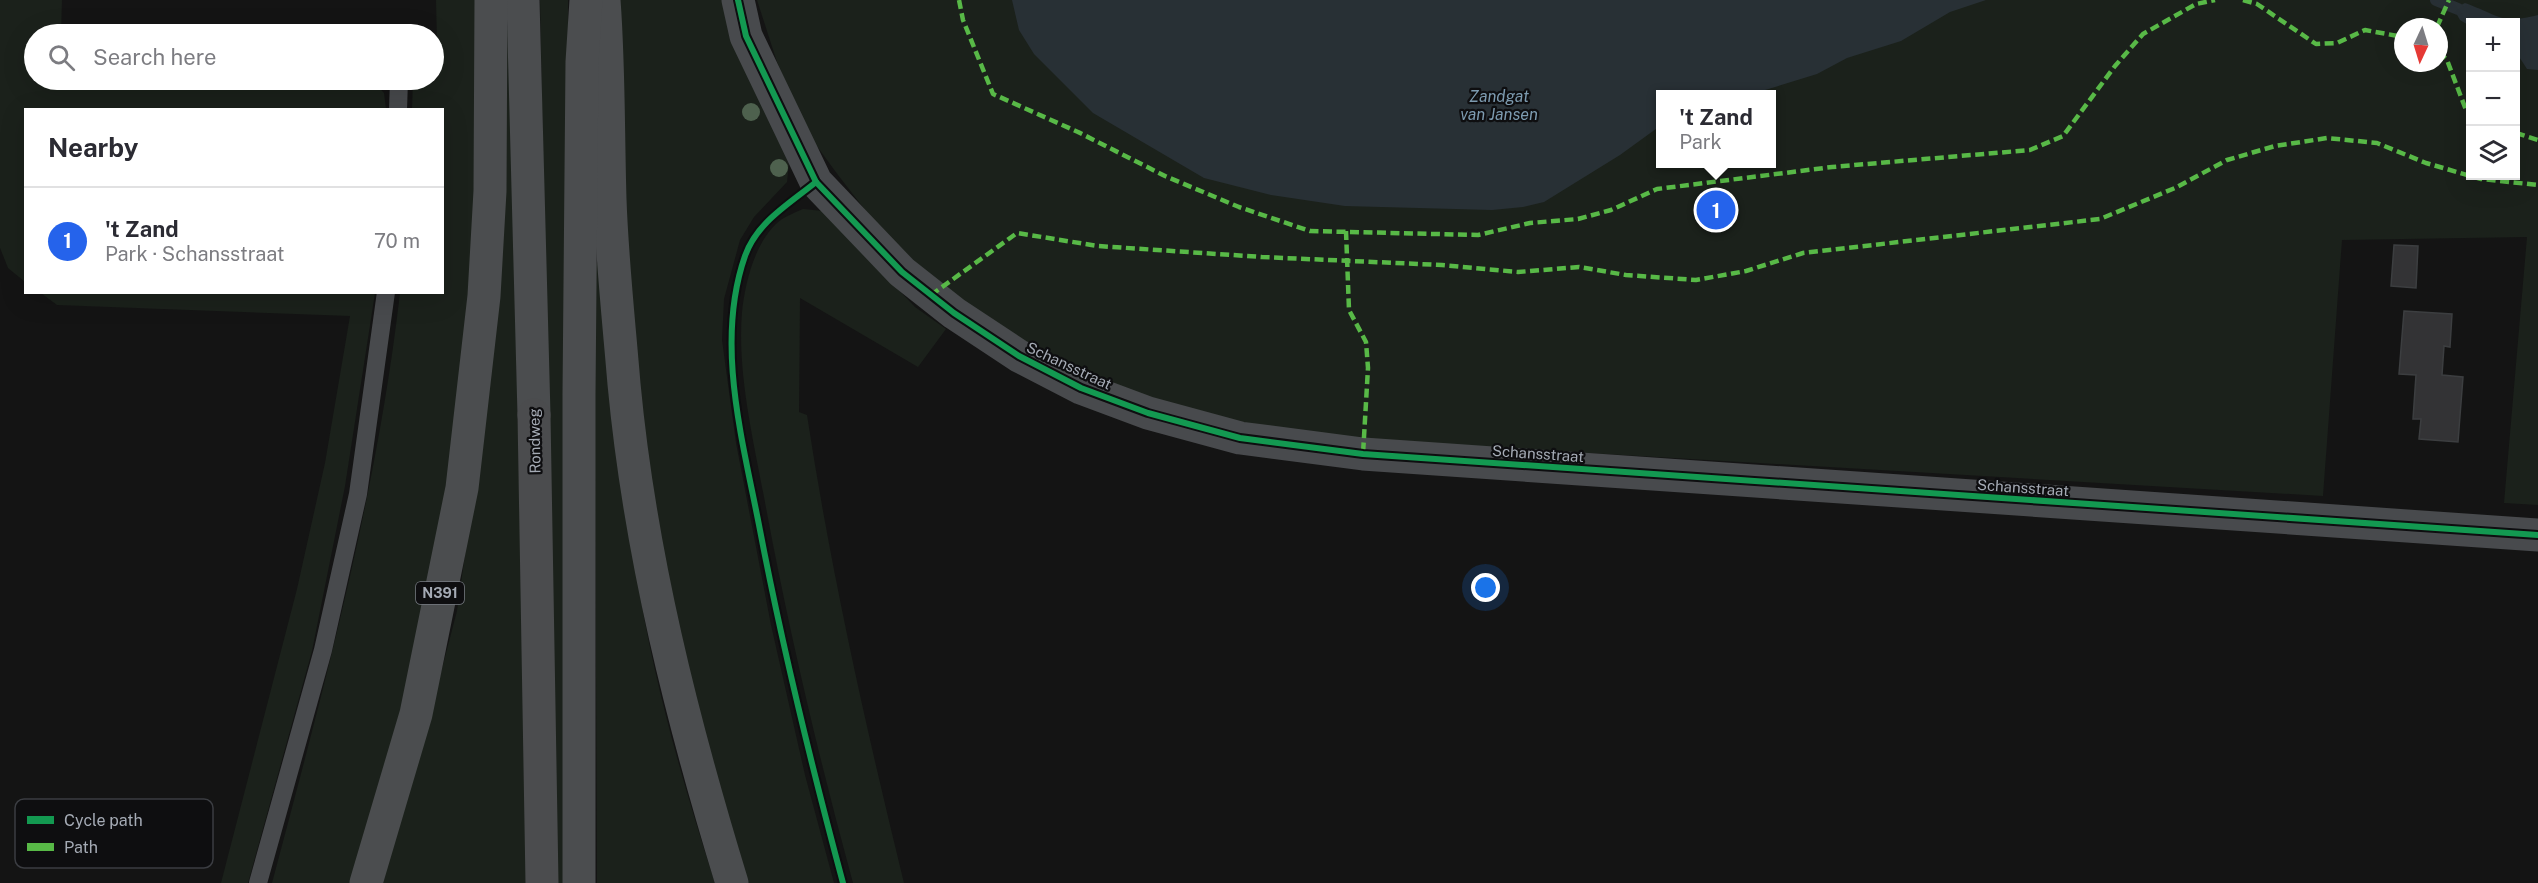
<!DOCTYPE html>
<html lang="en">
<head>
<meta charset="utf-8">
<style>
  :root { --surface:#fff; --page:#f7f7f7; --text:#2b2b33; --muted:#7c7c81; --line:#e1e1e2; --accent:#2563eb }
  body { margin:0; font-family:"Public Sans",sans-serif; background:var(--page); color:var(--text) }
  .controls { position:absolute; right:18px; top:18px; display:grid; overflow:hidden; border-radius:0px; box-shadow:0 6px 24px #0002 }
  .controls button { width:54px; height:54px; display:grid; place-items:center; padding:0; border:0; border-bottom:2px solid var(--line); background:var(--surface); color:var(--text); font:30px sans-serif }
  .compass { position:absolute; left:2394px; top:18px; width:54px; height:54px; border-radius:50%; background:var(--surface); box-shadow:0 6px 24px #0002; rotate:184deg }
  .you { position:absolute; left:1486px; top:588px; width:21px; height:21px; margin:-15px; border:4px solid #fff; border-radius:50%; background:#1a73e8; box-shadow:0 0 0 9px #1a73e833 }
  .badge { display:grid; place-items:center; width:39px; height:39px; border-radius:50%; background:var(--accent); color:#fff; font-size:20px; font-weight:700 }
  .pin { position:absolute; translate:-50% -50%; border:3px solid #fff; box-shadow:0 2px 6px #0006 }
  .popup { position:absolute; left:1656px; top:90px; width:120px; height:78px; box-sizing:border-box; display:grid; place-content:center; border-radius:0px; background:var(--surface); filter:drop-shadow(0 2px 4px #0005); font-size:20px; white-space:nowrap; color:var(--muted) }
  .popup b { font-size:22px; color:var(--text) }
  .popup::after { content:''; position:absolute; left:50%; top:100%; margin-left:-12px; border:12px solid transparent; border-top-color:var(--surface) }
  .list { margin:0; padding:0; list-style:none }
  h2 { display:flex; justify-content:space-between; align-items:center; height:78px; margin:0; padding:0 24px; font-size:26px }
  h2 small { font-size:20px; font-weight:400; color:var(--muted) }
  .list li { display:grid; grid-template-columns:39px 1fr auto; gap:18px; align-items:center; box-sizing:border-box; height:108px; padding:0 24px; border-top:2px solid var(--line) }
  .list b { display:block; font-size:22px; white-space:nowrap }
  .list p { margin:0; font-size:20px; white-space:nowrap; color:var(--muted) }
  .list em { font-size:20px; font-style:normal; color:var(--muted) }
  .icon { flex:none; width:33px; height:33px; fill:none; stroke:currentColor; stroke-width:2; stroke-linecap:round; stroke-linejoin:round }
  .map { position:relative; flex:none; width:2538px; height:883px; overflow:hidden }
  .search { position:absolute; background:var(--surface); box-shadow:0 6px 24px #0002; left:24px; top:24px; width:420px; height:66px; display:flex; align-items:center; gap:15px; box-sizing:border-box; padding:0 21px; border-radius:33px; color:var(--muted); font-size:22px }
  .panel { position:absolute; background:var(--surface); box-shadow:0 6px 24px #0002; left:24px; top:108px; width:420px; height:186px; border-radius:0px }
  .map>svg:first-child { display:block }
  .green { fill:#1b211b; fill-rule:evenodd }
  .water { fill:#283035 }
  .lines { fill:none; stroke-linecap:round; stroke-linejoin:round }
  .stream { stroke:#283035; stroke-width:12 }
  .building { fill:#333335; stroke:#3c3e40; stroke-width:1.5 }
  .lane { stroke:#484a4d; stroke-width:18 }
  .street { stroke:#484a4d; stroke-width:33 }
  .primary { stroke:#4b4d4f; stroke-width:33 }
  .highway { stroke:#4b4c4e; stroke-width:33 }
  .quiet { stroke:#58b947; stroke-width:4.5; stroke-dasharray:9 4.5; stroke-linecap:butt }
  .cycleway-casing { stroke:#0e0e10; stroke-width:10 }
  .cycleway { stroke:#139951; stroke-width:6 }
  .tree { fill:#4e614e }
  .labels { text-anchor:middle; stroke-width:4.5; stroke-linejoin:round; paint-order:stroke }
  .shield { fill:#0e0e10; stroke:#787c84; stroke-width:1.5 }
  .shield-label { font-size:14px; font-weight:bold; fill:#a5abb5 }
  .street-label { font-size:15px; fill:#a5abb5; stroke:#0e0e10 }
  .water-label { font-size:16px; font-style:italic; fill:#7d9bb0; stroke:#0e0e10 }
  .key { fill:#0e0e10; stroke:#3b3d42; stroke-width:1.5 }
  .key-label { font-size:16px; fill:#a5abb5 }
</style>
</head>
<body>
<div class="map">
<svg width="2538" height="883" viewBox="0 0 2538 883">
  <rect width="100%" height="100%" fill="#141414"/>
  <!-- green -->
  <g class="green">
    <path d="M0 0H62L61 34H34V80H372L384 93 386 109 26 110 25 282 8 268 0 248Z"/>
    <path d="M436 0H478L480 125 460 410 407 704 351 883H272C324 688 377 493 400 293L442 292V110L412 109 413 80H434V45L437 43Z"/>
    <path d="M540 0H568L566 883H557Z"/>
    <path d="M620 0H725L789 162 787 182 754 217 740 240 724 299 722 340 736 443 771 625 805 775 834 883H745L723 814 649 499 626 234Z"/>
    <path d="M757 0H2538V505L2504 503 2527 237 2342 240 2323 496 1384 441 1234 423 1150 398 1058 360 998 326 944 286 887 238 838 175 808 134 777 62ZM2470 22H2516V176H2470ZM2403 27H2439V63H2403ZM1660 94H1772V164H1660Z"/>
    <path d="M506 28H510L527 883H382L428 722 457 611 474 492Z"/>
    <path d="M803 209 823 211 915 307 946 329 918 367 800 298 799 412 807 415C831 572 866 728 904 883H853C818 755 788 627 764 497 753 439 737 372 742 312 745 284 754 245 776 224 783 217 794 213 803 209Z"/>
    <path d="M594 263 599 264C611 365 619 469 636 570 652 676 682 781 715 883H597Z"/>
    <path d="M41 293H375L345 486 312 651 248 883H221L297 589 325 463 350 316 57 305Z"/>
  </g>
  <!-- water -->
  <g class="water">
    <path d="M1012 0H1986L1950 12 1901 41 1847 58 1817 74 1752 94H1660V126L1620 155 1544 202 1523 207 1492 210 1345 206 1271 195 1204 178 1093 113 1034 54 1019 30Z"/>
    <path d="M2465 3C2499 15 2500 25 2538 15V70L2527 69 2516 52V22H2470V26L2460 20 2456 13 2461 5Z"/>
  </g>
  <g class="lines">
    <!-- stream -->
    <path class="stream" d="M2436 0 2458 9"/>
  </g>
  <!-- building -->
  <g class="building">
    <path d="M2394 245 2418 246 2416 288 2391 286Z"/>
    <path d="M2404 311 2452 314 2450 347 2444 346 2442 375 2463 377 2458 442 2419 439 2421 419H2413L2416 375 2399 374Z"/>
  </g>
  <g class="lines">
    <!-- lane -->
    <g class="lane">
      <path d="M398 110 399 80"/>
      <path d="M258 883 323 650 358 494 386 292"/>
    </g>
    <!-- street -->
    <path class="street" d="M738 0 746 36 816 182 902 272 954 313 1019 356 1081 388 1148 413 1240 438 1363 454 2538 535"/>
    <!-- primary -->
    <g class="primary">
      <path d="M523 0 534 415"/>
      <path d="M604 0C609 66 608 132 610 199 612 260 619 323 624 384 640 554 682 720 732 883"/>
      <path d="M366 883 416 714 462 488 484 296 490 191 491 0"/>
      <path d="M579 883V395L582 62 586 0"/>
    </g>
    <!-- highway -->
    <path class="highway" d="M534 415 542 883"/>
    <!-- quiet -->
    <g class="quiet">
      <path d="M959 0 963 20 993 94 1078 132 1165 176 1239 207 1310 231 1478 235 1530 223 1578 219 1611 210 1657 189 1832 167 2030 150 2063 136 2115 66 2143 34 2196 4 2215 0"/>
      <path d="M2243 0 2257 4 2316 44 2337 43 2365 30 2403 37"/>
      <path d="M2437 27 2449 0"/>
      <path d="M2439 52 2447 60 2466 110 2470 112"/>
      <path d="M2516 133 2538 140"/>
      <path d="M1346 231 1349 310 1366 342 1368 368 1363 454"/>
      <path d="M931 295 1017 233 1098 246 1262 257 1442 265 1518 272 1579 267 1626 275 1696 280 1746 271 1803 253 2100 219 2175 188 2227 160 2275 146 2327 138 2377 143 2426 163 2481 179 2538 185"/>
    </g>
    <defs>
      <g id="cycleway">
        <path d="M738 0 746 36 816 182 902 272 954 313 1019 356 1081 388 1148 413 1240 438 1363 454 2538 535"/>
        <path d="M816 182C789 204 757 222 745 256 715 342 742 438 759 525 782 646 811 764 843 883"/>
      </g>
    </defs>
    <!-- cycleway casing -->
    <use href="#cycleway" class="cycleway-casing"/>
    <!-- cycleway -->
    <use href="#cycleway" class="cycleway"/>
  </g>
  <!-- trees -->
  <g class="tree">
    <circle cx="751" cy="112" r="9"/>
    <circle cx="779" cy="168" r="9"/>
  </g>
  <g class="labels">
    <!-- shield labels -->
    <rect class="shield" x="416" y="582" width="48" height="22" rx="4.5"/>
    <g class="shield-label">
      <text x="440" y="598">N391</text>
    </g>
    <!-- street labels -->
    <g class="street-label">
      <text transform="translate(1069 366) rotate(25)" y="5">Schansstraat</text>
      <text transform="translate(535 441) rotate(-91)" y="5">Rondweg</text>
      <text transform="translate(1538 454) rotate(4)" y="5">Schansstraat</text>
      <text transform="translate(2023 488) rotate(4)" y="5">Schansstraat</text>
    </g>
    <!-- water labels -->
    <g class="water-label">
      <text x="1499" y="102">Zandgat<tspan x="1499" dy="18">van Jansen</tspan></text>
    </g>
  </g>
  <!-- legend -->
  <rect x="15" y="799" width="198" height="69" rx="9" class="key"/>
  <rect x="27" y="816" width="27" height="8" fill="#139951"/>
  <rect x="27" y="843" width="27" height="8" fill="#58b947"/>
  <g class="key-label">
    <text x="64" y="826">Cycle path</text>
    <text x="64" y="853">Path</text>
  </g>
</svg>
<div class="controls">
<button>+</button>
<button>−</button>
<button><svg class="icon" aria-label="layers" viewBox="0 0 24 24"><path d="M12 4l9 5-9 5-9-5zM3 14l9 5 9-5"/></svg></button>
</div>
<svg class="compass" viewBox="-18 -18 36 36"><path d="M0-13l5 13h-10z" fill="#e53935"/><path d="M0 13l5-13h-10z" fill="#7c7c81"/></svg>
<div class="you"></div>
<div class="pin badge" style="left:1716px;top:210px">1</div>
<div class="popup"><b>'t Zand</b>Park</div>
<div class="search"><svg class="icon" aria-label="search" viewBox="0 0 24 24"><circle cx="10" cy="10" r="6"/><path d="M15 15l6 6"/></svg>Search here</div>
<section class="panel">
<h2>Nearby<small></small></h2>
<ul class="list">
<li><span class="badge">1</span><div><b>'t Zand</b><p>Park · Schansstraat</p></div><em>70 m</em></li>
</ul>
</section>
</div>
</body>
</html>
